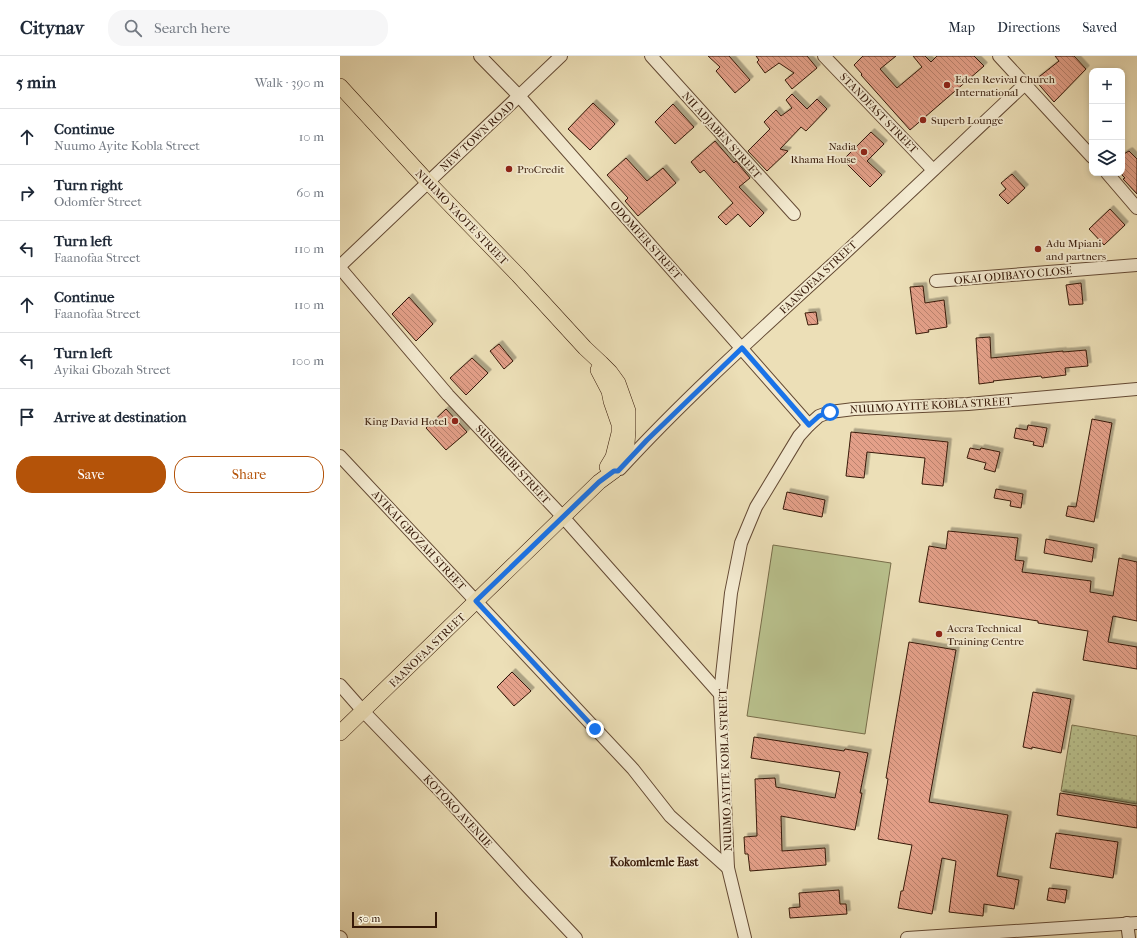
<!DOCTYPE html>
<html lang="en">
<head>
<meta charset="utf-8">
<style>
  :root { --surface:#fff; --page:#f6f6f7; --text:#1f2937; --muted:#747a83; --line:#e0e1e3; --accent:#b45309 }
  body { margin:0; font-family:"IM FELL French Canon",serif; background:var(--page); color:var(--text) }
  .controls { position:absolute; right:12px; top:12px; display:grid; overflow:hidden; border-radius:8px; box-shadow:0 2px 6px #0003 }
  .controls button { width:36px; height:36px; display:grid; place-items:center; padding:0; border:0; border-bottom:1px solid var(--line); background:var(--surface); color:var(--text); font:20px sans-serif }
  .scale { position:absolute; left:12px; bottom:10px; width:85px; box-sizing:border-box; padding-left:4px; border:2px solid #361908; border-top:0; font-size:11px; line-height:14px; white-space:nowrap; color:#361908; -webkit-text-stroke:3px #f3ead0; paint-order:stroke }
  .stop { position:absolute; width:12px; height:12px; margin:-9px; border:3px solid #1a73e8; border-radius:50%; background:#fff }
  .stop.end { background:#1a73e8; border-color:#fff; box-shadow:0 1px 4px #0008 }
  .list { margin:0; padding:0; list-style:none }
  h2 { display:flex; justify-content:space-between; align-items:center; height:52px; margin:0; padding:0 16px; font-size:17px }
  h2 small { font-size:13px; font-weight:400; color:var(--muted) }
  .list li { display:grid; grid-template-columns:26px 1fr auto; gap:12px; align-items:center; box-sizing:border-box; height:56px; padding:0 16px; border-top:1px solid var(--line) }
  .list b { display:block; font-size:15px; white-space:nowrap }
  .list p { margin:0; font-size:13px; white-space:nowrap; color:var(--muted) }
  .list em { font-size:13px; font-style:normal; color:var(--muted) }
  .actions { display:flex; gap:8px; padding:12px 16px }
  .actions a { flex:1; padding:9px 0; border:1px solid var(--accent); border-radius:16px; text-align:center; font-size:14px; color:var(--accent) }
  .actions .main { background:var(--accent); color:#fff }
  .icon { flex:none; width:22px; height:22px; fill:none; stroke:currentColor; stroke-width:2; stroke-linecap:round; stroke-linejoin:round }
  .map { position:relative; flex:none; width:797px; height:882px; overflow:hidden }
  header { display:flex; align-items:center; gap:24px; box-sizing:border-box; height:56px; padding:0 20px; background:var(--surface); border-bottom:1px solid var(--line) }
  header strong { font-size:19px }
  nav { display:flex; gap:22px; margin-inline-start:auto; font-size:14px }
  .search { width:280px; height:36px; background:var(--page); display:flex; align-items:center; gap:10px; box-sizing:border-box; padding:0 14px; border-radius:16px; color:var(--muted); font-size:15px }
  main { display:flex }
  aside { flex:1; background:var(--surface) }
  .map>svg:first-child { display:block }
  .grass { fill:url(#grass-dots); stroke:#786d4a }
  .park { fill:#b9c18d; stroke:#786d4a }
  .building { fill:url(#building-back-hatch); stroke:#361908; filter:url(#shadow) }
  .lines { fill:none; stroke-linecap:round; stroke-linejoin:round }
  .minor-casing { stroke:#644a34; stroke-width:14 }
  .major-casing { stroke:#361908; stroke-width:16 }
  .minor { stroke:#f3ead0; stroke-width:12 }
  .major { stroke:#ecdfb7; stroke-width:15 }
  .route { stroke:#1a73e8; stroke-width:5 }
  .poi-dot { fill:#8f2418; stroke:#f3ead0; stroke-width:1.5 }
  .labels { text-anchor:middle; stroke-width:3.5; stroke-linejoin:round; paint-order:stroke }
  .poi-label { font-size:11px; fill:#361908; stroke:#f3ead0; text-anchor:start }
  .street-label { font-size:11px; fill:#361908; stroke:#f3ead0 }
  .neighbourhood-label { font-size:12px; font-weight:bold; fill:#361908; stroke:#f3ead0 }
</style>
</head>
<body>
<header>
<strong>Citynav</strong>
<div class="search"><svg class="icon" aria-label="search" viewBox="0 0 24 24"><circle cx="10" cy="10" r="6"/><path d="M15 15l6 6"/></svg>Search here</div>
<nav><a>Map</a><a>Directions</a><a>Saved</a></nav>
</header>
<main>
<aside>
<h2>5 min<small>Walk · 390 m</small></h2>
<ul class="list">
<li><svg class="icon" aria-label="ahead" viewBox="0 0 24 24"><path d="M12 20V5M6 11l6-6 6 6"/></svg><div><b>Continue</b><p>Nuumo Ayite Kobla Street</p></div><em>10 m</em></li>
<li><svg class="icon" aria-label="right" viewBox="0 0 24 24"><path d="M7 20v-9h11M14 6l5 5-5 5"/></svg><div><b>Turn right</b><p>Odomfer Street</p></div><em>60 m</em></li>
<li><svg class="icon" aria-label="left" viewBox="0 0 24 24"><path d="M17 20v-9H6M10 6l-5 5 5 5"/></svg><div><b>Turn left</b><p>Faanofaa Street</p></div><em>110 m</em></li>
<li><svg class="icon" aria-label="ahead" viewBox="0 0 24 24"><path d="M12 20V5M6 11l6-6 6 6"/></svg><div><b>Continue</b><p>Faanofaa Street</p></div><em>110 m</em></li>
<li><svg class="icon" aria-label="left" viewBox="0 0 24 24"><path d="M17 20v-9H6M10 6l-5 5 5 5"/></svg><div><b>Turn left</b><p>Ayikai Gbozah Street</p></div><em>100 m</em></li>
<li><svg class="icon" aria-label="arrive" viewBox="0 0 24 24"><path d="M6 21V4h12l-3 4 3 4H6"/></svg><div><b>Arrive at destination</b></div></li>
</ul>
<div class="actions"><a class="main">Save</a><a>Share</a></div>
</aside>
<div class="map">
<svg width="797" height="882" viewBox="0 0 797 882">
  <defs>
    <pattern id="grass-dots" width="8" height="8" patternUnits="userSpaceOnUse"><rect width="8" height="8" fill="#b9c18d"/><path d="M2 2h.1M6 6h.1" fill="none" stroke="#a0a578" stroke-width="1.8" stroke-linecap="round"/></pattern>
    <pattern id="building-back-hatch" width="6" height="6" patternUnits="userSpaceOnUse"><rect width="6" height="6" fill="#e4a089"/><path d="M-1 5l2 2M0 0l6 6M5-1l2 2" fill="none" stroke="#ba826e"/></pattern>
    <filter id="shadow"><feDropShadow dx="3.5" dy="-3.5" stdDeviation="0" flood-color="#0004"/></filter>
  </defs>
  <rect width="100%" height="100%" fill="#ecdfb7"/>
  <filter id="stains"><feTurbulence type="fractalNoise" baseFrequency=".005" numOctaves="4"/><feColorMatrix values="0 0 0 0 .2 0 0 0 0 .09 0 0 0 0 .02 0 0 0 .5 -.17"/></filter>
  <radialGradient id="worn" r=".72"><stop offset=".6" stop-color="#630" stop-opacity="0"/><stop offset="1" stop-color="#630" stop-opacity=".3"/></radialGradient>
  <!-- grass -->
  <path class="grass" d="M732 669 797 680V748L721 735Z"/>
  <!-- park -->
  <path class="park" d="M433 489 551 507 525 678 407 660Z"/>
  <!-- building -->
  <g class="building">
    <path d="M368 0H389L410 24 395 37 376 15 380 11Z"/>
    <path d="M416 0H467L477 12 452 33 445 24 454 17 439 7 425 17 417 6 419 4Z"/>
    <path d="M523 0H556L540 13 557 32 582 11 573 0H585L591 6 597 0H634L644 10 570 74 521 19 522 18 514 9Z"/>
    <path d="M715 0H734L746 13 714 46 695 24 719 5Z"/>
    <path d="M452 38 467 53 477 43 487 53 466 75 461 71 440 93 448 95 427 115 408 95 430 73 424 66 436 54 441 60 452 52 446 44Z"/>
    <path d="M253 47 275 68 250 94 228 73Z"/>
    <path d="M333 48 354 71 335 88 315 66Z"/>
    <path d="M531 76 544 88 527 105 542 119 530 131 503 104Z"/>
    <path d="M375 85 394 107 396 105 410 122 399 131 424 157 410 171 398 158 386 169 378 161 393 147 364 114 360 117 351 106Z"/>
    <path d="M789 95 797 103V138L783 123 785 122 782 119V99Z"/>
    <path d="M286 102 307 125 323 112 336 127 298 160 285 145 288 142 267 119Z"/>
    <path d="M672 118 685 132 668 148 659 139 666 133 661 127Z"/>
    <path d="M770 153 785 169 764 189 749 173Z"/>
    <path d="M741 227 743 248 729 249 726 229Z"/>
    <path d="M583 230 585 247 604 244 607 271 588 274 589 276 576 278 570 231Z"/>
    <path d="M69 241 93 268 76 285 52 258Z"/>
    <path d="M476 256 478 268 468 269 465 257Z"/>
    <path d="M650 281 651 302 723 295V296L746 294 748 310 725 312 726 319 702 322 701 320 653 325 654 326 639 328 636 282Z"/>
    <path d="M159 288 173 305 164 313 150 295Z"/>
    <path d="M132 302 148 317 126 339 110 322Z"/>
    <path d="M106 353 127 376 106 394 86 372Z"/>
    <path d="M752 363 772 367 754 466 726 460 728 450 736 451Z"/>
    <path d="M688 369 707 372 703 391 693 389 694 386 674 382 676 372 687 374Z"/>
    <path d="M511 376 608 386 603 430 582 428 585 402 527 396 524 422 506 420Z"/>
    <path d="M630 392 640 394 641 392 660 396 655 416 644 413 646 407 627 402Z"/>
    <path d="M656 433 683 438 681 452 670 450 671 445 654 442Z"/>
    <path d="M447 436 485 444 482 461 443 453Z"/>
    <path d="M608 475 678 482 675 504 684 505 682 516 751 525 750 536 773 540 779 502 797 506V565L773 560 768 586 797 591V613L743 604 748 575 698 567V565L579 546 589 490 606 493Z"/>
    <path d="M706 483 754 492 752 506 704 497Z"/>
    <path d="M569 586 616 594 589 746 668 759 657 820 679 824 674 853 644 848 643 860 609 856 616 805 602 802 592 858 558 852 561 835H563L572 789 538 783 548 723 546 722Z"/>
    <path d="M172 616 191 635 174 650 157 631Z"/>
    <path d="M693 636 731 643 721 697 692 691V693L683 691Z"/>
    <path d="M414 681 504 695 505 693 528 697 520 737H522L515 774 441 760 442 795 485 792 486 809 410 815 408 798H405L404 781 417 780V779L415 723 435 722 436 731 495 742 500 716 411 702Z"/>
    <path d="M720 737 797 750V772L717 759Z"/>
    <path d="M716 777 778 786 773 822 710 812Z"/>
    <path d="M709 832 727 834 725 847 707 844Z"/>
    <path d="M499 834 500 848H506L507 858 450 862 449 852 460 851 459 837Z"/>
  </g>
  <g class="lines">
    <defs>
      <g id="minor">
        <path d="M140 0 179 40 469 369"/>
        <path d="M311 0 454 158"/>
        <path d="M484 0 593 114"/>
        <path d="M659 0 752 101"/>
        <path d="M767 117 797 152"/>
        <path d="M0 210 221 0"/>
        <path d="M0 212 108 339 223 461 380 638"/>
        <path d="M596 225 797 209"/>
        <path d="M0 400 293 713 330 760 388 812"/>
        <path d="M280 413C347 340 421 274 493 208 558 148 621 88 685 28"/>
        <path d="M0 629 23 655 106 741 187 830 236 882"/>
        <path d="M787 867 789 882"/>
        <path d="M0 881 1 882"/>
        <path d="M405 882 388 812 380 638 391 537 401 487 416 451 459 380 469 369 479 360 490 356 514 353 628 348 797 333"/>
        <path d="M567 882 797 867"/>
      </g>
      <g id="major">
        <path d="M0 30 88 126 178 219 245 292 261 307 270 316 278 327 288 355V374L287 388 282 404 274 415 259 426 0 677"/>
        <path d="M258 314 269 335 271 345 279 368V377L273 401 267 411"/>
      </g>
    </defs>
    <!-- minor casing -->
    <use href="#minor" class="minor-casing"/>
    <!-- major casing -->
    <use href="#major" class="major-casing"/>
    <!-- minor -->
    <use href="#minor" class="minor"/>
    <!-- major -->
    <use href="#major" class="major"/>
  </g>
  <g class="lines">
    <!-- route -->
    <path class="route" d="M255 673 136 545 259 426 274 415H278L307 384 402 292 469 369 479 360 490 356"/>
  </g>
  <!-- markers -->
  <g class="poi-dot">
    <circle cx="607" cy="29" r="4"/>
    <circle cx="583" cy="64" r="4"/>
    <circle cx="524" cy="96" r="4"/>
    <circle cx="169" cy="113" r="4"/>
    <circle cx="698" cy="193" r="4"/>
    <circle cx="115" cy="365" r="4"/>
    <circle cx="599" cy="578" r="4"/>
  </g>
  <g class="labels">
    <!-- poi labels -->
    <g class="poi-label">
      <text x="615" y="27">Eden Revival Church<tspan x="615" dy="13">International</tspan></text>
      <text x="591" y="68">Superb Lounge</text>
      <text x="516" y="94" text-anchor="end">Nadia<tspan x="516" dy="13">Rhama House</tspan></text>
      <text x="177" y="117">ProCredit</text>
      <text x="706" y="191">Adu Mpiani<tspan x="706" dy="13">and partners</tspan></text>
      <text x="107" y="369" text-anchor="end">King David Hotel</text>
      <text x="607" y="576">Accra Technical<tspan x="607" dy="13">Training Centre</tspan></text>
    </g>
    <!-- street labels -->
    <g class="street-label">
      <text transform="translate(539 57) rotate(46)" y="4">STANDFAST STREET</text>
      <text transform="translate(382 79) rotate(48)" y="4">NII ADJABEN STREET</text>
      <text transform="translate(137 80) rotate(-43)" y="4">NEW TOWN ROAD</text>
      <text transform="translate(122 161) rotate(46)" y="4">NUUMO YAOTE STREET</text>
      <text transform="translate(306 184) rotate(48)" y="4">ODOMFER STREET</text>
      <text transform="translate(673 219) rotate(-5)" y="4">OKAI ODIBAYO CLOSE</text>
      <text transform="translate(478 221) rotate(-43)" y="4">FAANOFAA STREET</text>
      <text transform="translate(591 349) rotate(-3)" y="4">NUUMO AYITE KOBLA STREET</text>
      <text transform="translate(173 408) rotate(47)" y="4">SUSUBRIBI STREET</text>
      <text transform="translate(79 484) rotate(47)" y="4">AYIKAI GBOZAH STREET</text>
      <text transform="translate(87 594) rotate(-44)" y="4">FAANOFAA STREET</text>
      <text transform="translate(385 714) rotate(-92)" y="4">NUUMO AYITE KOBLA STREET</text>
      <text transform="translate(118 755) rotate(47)" y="4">KOTOKO AVENUE</text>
    </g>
    <!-- neighbourhood labels -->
    <g class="neighbourhood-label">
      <text x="314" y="810">Kokomlemle East</text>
    </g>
  </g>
  <rect width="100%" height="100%" filter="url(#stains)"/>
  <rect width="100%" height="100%" fill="url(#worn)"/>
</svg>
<div class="controls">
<button>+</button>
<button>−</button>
<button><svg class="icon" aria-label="layers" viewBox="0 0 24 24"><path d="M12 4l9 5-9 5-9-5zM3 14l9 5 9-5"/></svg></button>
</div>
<div class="scale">50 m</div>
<div class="stop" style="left:490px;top:356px"></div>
<div class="stop end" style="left:255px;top:673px"></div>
</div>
</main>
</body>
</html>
